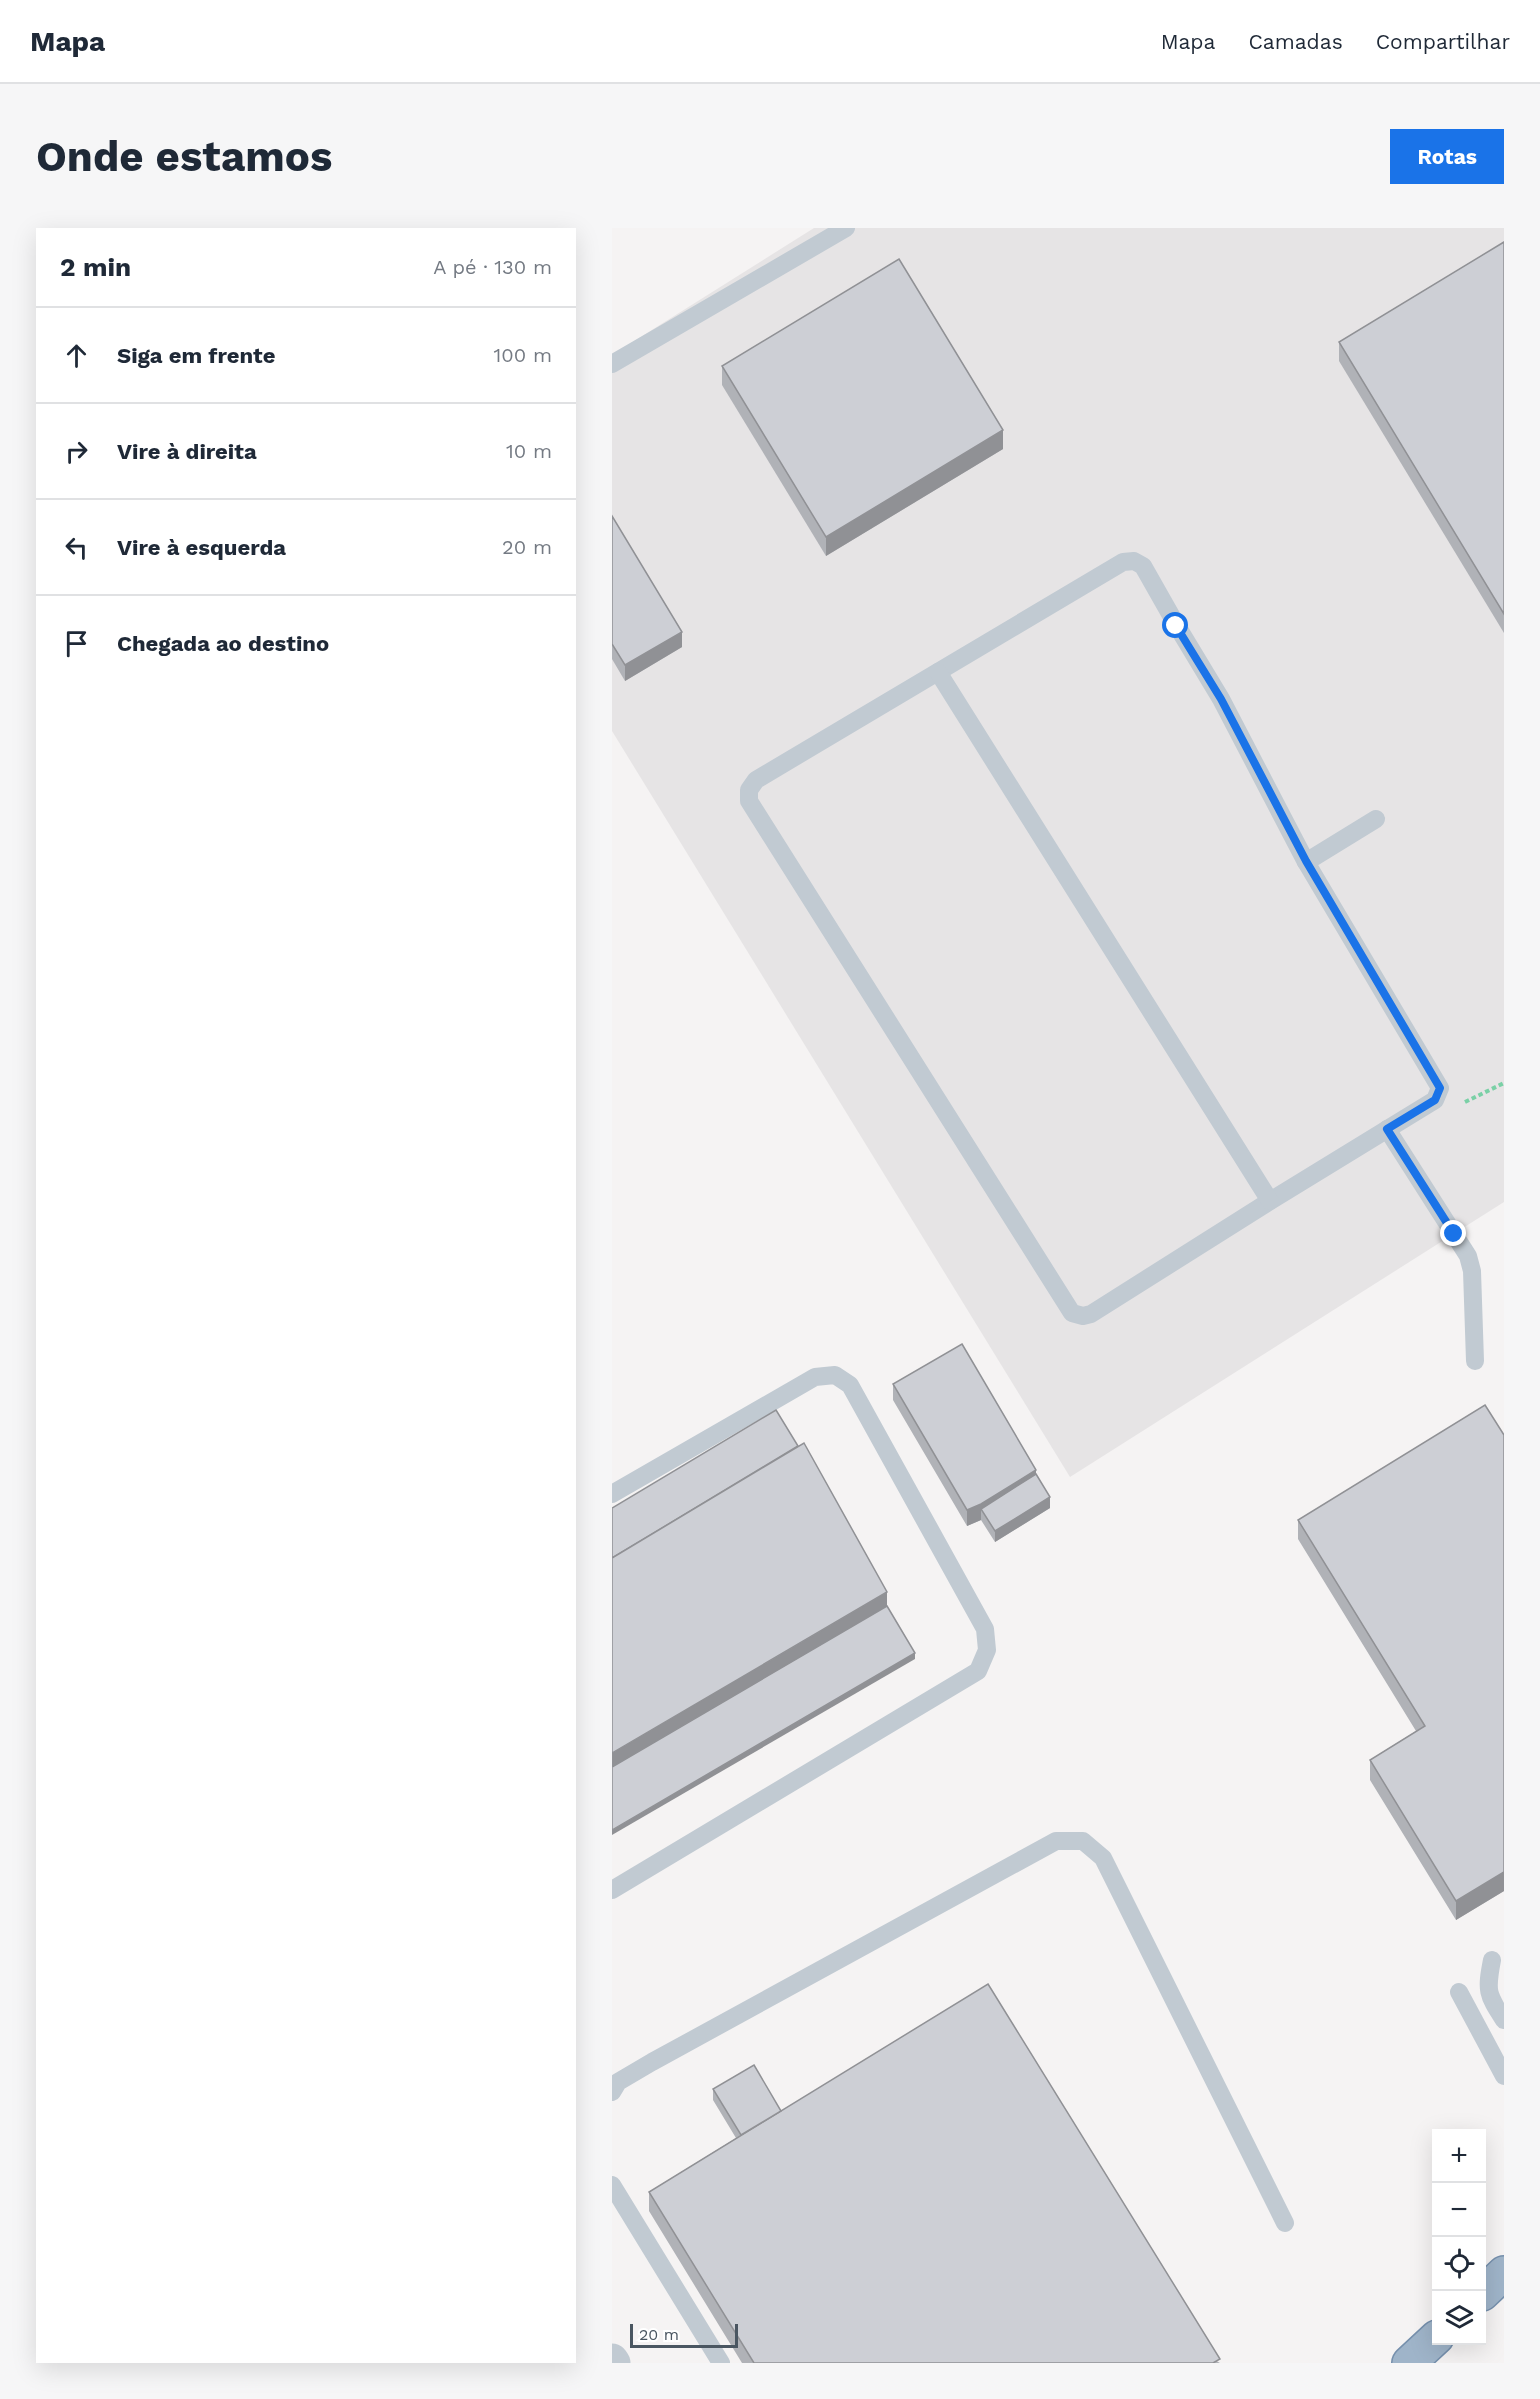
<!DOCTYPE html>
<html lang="pt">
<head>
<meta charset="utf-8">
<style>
  :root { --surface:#fff; --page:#f6f6f7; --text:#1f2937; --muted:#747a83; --line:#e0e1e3; --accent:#1a73e8 }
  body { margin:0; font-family:"Work Sans",sans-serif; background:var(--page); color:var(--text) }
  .controls { position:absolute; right:18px; bottom:18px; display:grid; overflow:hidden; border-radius:0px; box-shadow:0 6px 24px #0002 }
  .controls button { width:54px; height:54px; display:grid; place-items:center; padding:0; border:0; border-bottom:2px solid var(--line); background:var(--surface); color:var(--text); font:30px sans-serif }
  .scale { position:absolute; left:18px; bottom:15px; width:108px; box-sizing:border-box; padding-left:6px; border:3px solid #4a5661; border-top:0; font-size:16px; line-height:21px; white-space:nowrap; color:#4a5661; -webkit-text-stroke:4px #fff; paint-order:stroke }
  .stop { position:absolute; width:18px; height:18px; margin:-14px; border:4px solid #1a73e8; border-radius:50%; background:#fff }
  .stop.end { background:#1a73e8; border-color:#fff; box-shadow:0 2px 6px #0008 }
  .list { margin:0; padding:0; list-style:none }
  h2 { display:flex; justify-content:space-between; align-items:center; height:78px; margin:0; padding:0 24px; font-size:26px }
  h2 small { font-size:20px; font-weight:400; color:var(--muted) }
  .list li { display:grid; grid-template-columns:39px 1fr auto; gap:18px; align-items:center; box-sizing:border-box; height:96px; padding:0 24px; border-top:2px solid var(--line) }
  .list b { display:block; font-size:22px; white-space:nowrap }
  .list em { font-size:20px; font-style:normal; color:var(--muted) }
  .icon { flex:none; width:33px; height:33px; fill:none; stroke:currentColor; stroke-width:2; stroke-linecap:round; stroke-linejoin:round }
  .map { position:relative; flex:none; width:892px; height:2135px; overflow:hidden; border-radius:0px }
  header { display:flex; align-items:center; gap:36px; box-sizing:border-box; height:84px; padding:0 30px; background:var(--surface); border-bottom:2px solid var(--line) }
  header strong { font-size:28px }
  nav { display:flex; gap:33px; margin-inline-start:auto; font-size:21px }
  .intro { display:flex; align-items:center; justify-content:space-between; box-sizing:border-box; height:144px; padding:0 36px }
  h1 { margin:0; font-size:42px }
  .button { padding:15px 27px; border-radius:0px; background:var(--accent); color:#fff; font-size:21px; font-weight:700 }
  main { display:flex; gap:36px; padding:0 36px }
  aside { flex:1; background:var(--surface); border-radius:0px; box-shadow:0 6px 24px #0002 }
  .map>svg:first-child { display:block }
  .education { fill:#e6e4e5 }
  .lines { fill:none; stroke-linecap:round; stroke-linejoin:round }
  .trunk-casing { stroke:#7690ad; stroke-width:36 }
  .path { stroke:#7ad0a6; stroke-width:4; stroke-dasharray:4.5 3; stroke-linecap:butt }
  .service { stroke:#c1cad2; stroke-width:18 }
  .minor { stroke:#c1cad2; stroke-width:33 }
  .trunk { stroke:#9fb4c9; stroke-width:33 }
  .wall { fill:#b0b2b7 }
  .shaded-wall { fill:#909195 }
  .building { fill:#cdcfd5; stroke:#909195; stroke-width:1.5 }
  .route { stroke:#1a73e8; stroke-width:8 }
</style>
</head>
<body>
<header>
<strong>Mapa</strong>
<nav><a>Mapa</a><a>Camadas</a><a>Compartilhar</a></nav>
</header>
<div class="intro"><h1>Onde estamos</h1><a class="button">Rotas</a></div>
<main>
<aside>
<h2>2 min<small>A pé · 130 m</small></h2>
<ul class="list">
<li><svg class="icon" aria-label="ahead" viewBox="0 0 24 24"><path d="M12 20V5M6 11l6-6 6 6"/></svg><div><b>Siga em frente</b></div><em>100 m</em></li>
<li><svg class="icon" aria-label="right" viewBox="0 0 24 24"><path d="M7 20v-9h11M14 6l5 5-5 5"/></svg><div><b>Vire à direita</b></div><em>10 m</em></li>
<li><svg class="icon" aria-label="left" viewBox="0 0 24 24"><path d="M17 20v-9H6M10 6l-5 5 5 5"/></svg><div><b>Vire à esquerda</b></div><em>20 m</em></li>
<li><svg class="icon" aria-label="arrive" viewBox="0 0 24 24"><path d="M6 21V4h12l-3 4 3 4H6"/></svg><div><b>Chegada ao destino</b></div></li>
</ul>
</aside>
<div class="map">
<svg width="892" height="2135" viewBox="0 0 892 2135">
  <rect width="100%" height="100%" fill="#f5f3f3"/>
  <!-- education -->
  <path class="education" d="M202 0H892V974L458 1249 0 503V127Z"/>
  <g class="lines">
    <defs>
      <g id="trunk">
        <path d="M870 2066 892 2045"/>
        <path d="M797 2135 825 2109"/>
      </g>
    </defs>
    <!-- trunk casing -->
    <use href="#trunk" class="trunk-casing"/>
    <!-- path -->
    <path class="path" d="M853 874 892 855"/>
    <!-- service -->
    <g class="service">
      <path d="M0 136 234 0"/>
      <path d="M522 333 531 338 565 398 609 471 694 634 828 860 823 872 658 973 479 1086 471 1088 460 1085 137 573V562L144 552 511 334Z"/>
      <path d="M326 444 658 973"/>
      <path d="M694 634 764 591"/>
      <path d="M775 901 856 1028 860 1043 863 1133"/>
      <path d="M0 1266 203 1149 223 1147 238 1157 373 1401 375 1422 366 1443 0 1662"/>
      <path d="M880 1732C874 1763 875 1766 892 1792"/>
      <path d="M847 1764 892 1848"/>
      <path d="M0 1864 6 1854 40 1834 444 1613H471L491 1630 673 1995"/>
      <path d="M0 1957 109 2135"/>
    </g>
    <!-- minor -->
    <path class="minor" d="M0 2132 2 2135"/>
    <!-- trunk -->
    <use href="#trunk" class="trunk"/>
  </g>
  <!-- wall -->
  <g class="wall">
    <path d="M892 14V405L727 133V114Z"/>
    <path d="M110 138 391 221 214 328 110 157Z"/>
    <path d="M0 288 70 419 13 453 0 431Z"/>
    <path d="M281 1156 424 1246 438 1280 383 1314 369 1292 355 1298 281 1172Z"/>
    <path d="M892 1207V1663L844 1692 758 1552V1532L804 1503 686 1311V1292Z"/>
    <path d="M101 1861 169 1883 608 2135H130L37 1983V1964L124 1910 101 1872Z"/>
  </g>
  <!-- shaded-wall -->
  <g class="shaded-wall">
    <path d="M391 202V221L214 328V309Z"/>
    <path d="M70 404V419L13 453V437Z"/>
    <path d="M424 1242V1258L369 1281V1292L355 1298V1282Z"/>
    <path d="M438 1269V1280L383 1314V1303Z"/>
    <path d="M275 1364V1384L0 1544V1525Z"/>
    <path d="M303 1425V1431L0 1607V1602Z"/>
    <path d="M892 1644V1663L844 1692V1673Z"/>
  </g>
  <!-- building -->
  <g class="building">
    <path d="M892 14V386L727 114Z"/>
    <path d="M287 31 391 202 214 309 110 138Z"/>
    <path d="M0 288 70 404 13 437 0 416Z"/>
    <path d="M350 1116 424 1242 369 1276 355 1282 281 1156Z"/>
    <path d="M873 1177 892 1207V1644L844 1673 758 1532 813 1498 686 1292Z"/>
    <path d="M164 1182 186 1218 0 1330V1280Z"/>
    <path d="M192 1215 275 1364 0 1525V1330Z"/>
    <path d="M424 1246 438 1269 383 1303 369 1281Z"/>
    <path d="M275 1378 303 1425 0 1602V1539Z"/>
    <path d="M376 1756 608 2131 601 2135H142L37 1964Z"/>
    <path d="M142 1837 169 1883 129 1907 101 1861Z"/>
  </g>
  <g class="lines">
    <!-- route -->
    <path class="route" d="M564 398 609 471 694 633 828 860 823 872 775 901 842 1006"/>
  </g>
</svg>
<div class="controls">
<button>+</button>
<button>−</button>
<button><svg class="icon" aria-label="locate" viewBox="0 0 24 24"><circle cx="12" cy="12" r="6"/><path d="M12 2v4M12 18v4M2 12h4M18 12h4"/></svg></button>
<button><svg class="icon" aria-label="layers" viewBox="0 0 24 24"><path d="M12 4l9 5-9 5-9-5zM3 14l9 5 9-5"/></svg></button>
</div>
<div class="scale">20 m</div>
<div class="stop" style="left:564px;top:398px"></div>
<div class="stop end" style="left:842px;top:1006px"></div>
</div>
</main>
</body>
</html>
